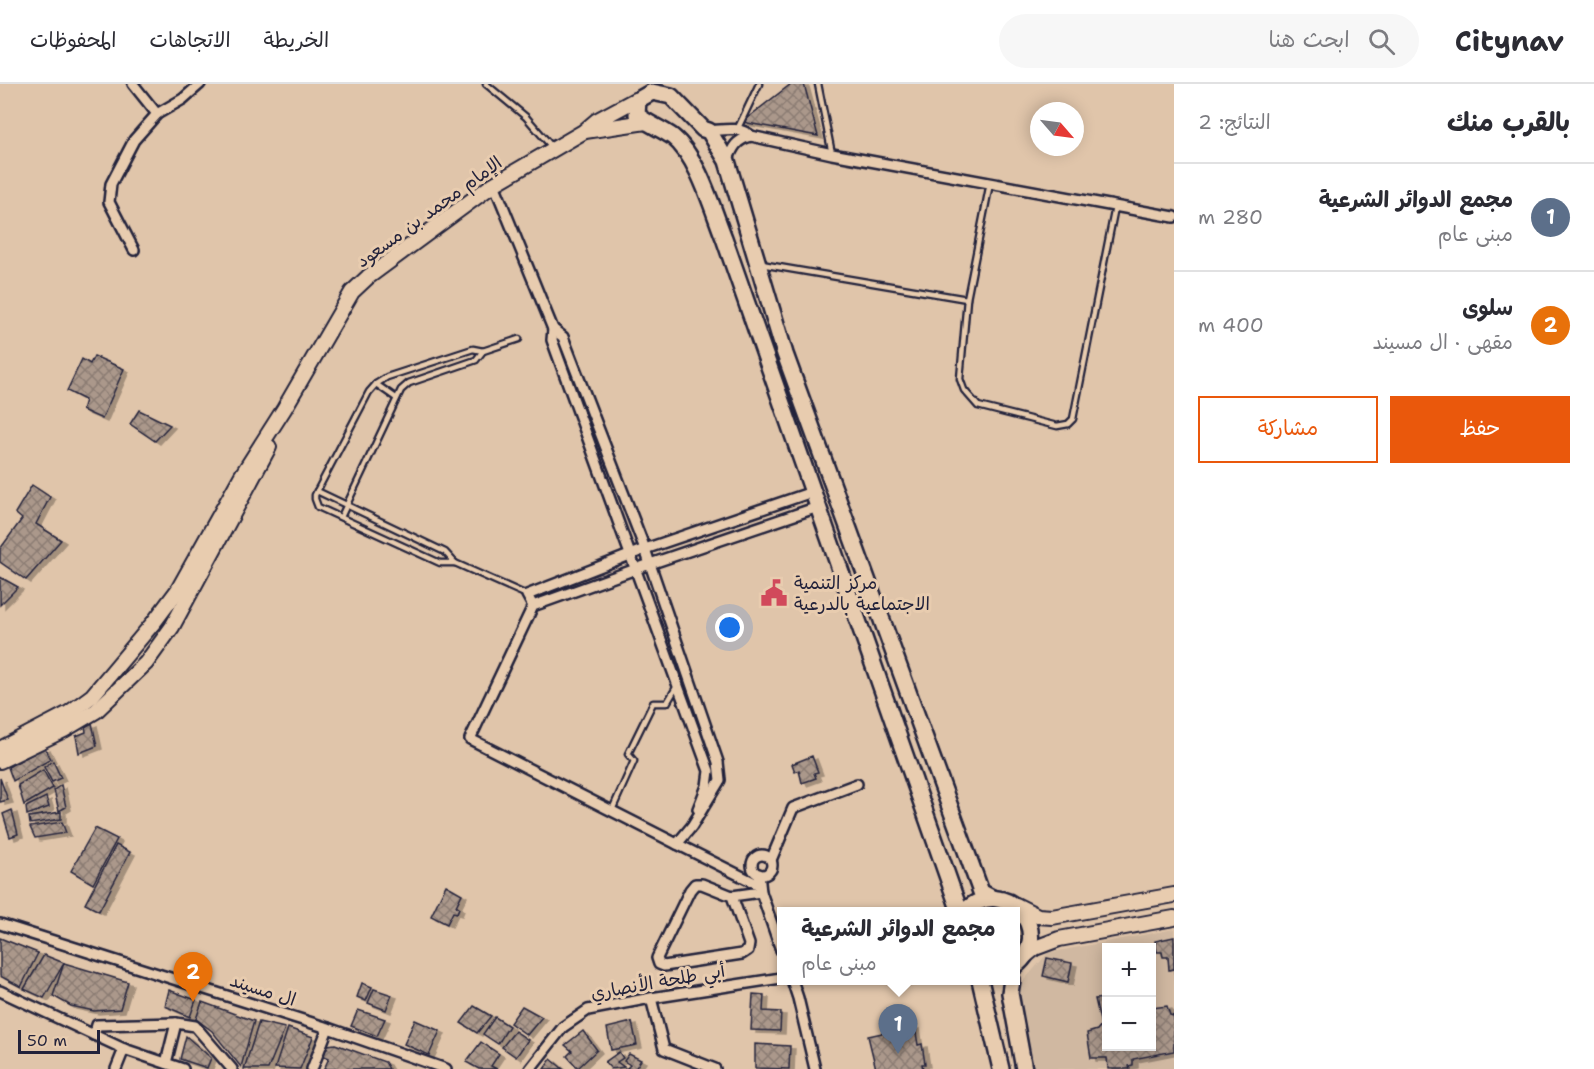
<!DOCTYPE html>
<html lang="ar">
<head>
<meta charset="utf-8">
<style>
  :root { --surface:#fff; --page:#f7f7f7; --text:#2b2b33; --muted:#7c7c81; --line:#e1e1e2; --accent:#ea580c }
  body { margin:0; font-family:"Shantell Sans","Playpen Sans Arabic",sans-serif; background:var(--page); color:var(--text); direction:rtl }
  .controls { position:absolute; right:18px; bottom:18px; display:grid; overflow:hidden; border-radius:0px; box-shadow:0 3px 15px #0003 }
  .controls button { width:54px; height:54px; display:grid; place-items:center; padding:0; border:0; border-bottom:2px solid var(--line); background:var(--surface); color:var(--text); font:30px sans-serif }
  .compass { position:absolute; left:1030px; top:18px; width:54px; height:54px; border-radius:50%; background:var(--surface); box-shadow:0 3px 15px #0003; rotate:118deg }
  .scale { position:absolute; left:18px; bottom:15px; width:82px; box-sizing:border-box; padding-left:6px; border:3px solid #22223b; border-top:0; font-size:16px; line-height:21px; white-space:nowrap; color:#22223b; -webkit-text-stroke:4px #e8ccaf; paint-order:stroke }
  .you { position:absolute; left:730px; top:544px; width:21px; height:21px; margin:-15px; border:4px solid #fff; border-radius:50%; background:#1a73e8; box-shadow:0 0 0 9px #1a73e833 }
  .badge { display:grid; place-items:center; width:39px; height:39px; border-radius:50%; background:var(--accent); color:#fff; font-size:20px; font-weight:700 }
  .pin { position:absolute; translate:-50% -50px; filter:drop-shadow(0 2px 3px #0008) }
  .pin::after { content:''; position:absolute; top:32px; width:21px; height:18px; background:inherit; clip-path:polygon(0 0,100% 0,50% 100%) }
  .popup { position:absolute; left:777px; top:823px; width:243px; height:78px; box-sizing:border-box; display:grid; place-content:center; border-radius:0px; background:var(--surface); filter:drop-shadow(0 2px 4px #0005); font-size:20px; white-space:nowrap; color:var(--muted) }
  .popup b { font-size:22px; color:var(--text) }
  .popup::after { content:''; position:absolute; left:50%; top:100%; margin-left:-12px; border:12px solid transparent; border-top-color:var(--surface) }
  .list { margin:0; padding:0; list-style:none }
  h2 { display:flex; justify-content:space-between; align-items:center; height:78px; margin:0; padding:0 24px; font-size:26px }
  h2 small { font-size:20px; font-weight:400; color:var(--muted) }
  .list li { display:grid; grid-template-columns:39px 1fr auto; gap:18px; align-items:center; box-sizing:border-box; height:108px; padding:0 24px; border-top:2px solid var(--line) }
  .list b { display:block; font-size:22px; white-space:nowrap }
  .list p { margin:0; font-size:20px; white-space:nowrap; color:var(--muted) }
  .list em { font-size:20px; font-style:normal; color:var(--muted) }
  .actions { display:flex; gap:12px; padding:18px 24px }
  .actions a { flex:1; padding:14px 0; border:2px solid var(--accent); border-radius:0px; text-align:center; font-size:21px; color:var(--accent) }
  .actions .main { background:var(--accent); color:#fff }
  .icon { flex:none; width:33px; height:33px; fill:none; stroke:currentColor; stroke-width:2; stroke-linecap:round; stroke-linejoin:round }
  .map { position:relative; flex:none; width:1174px; height:985px; overflow:hidden; direction:ltr }
  header { display:flex; align-items:center; gap:36px; box-sizing:border-box; height:84px; padding:0 30px; background:var(--surface); border-bottom:2px solid var(--line) }
  header strong { font-size:28px }
  nav { display:flex; gap:33px; margin-inline-start:auto; font-size:21px }
  .search { width:420px; height:54px; background:var(--page); display:flex; align-items:center; gap:15px; box-sizing:border-box; padding:0 21px; border-radius:33px; color:var(--muted); font-size:22px }
  main { display:flex }
  aside { flex:1; background:var(--surface) }
  .map>svg:first-child { display:block }
  .built { fill:#d0b8a1; fill-rule:evenodd }
  .building { fill:url(#building-cross-hatch); stroke:#22223b; stroke-width:1.5; filter:url(#shadow) }
  .lines { fill:none; stroke-linecap:round; stroke-linejoin:round }
  .lane-casing { stroke:#22223b; stroke-width:9 }
  .street-casing { stroke:#22223b; stroke-width:14 }
  .secondary-casing { stroke:#22223b; stroke-width:18 }
  .primary-casing { stroke:#22223b; stroke-width:20 }
  .lane { stroke:#e8ccaf; stroke-width:4.5 }
  .street { stroke:#e8ccaf; stroke-width:9 }
  .secondary { stroke:#e8ccaf; stroke-width:14 }
  .primary { stroke:#e8ccaf; stroke-width:15 }
  .labels { text-anchor:middle; stroke-width:6; stroke-linejoin:round; paint-order:stroke }
  .street-label { font-size:18px; fill:#22223b; stroke:#e8ccaf }
  .poi-label { font-size:18px; fill:#22223b; stroke:#e8ccaf; text-anchor:start }
</style>
</head>
<body>
<header>
<strong>Citynav</strong>
<div class="search"><svg class="icon" aria-label="search" viewBox="0 0 24 24"><circle cx="10" cy="10" r="6"/><path d="M15 15l6 6"/></svg>ابحث هنا</div>
<nav><a>الخريطة</a><a>الاتجاهات</a><a>المحفوظات</a></nav>
</header>
<main>
<aside>
<h2>بالقرب منك<small>النتائج: 2</small></h2>
<ul class="list">
<li><span class="badge" style="background:#5c6f8a">1</span><div><b>مجمع الدوائر الشرعية</b><p>مبنى عام</p></div><em>280 m</em></li>
<li><span class="badge" style="background:#e8710a">2</span><div><b>سلوى</b><p>مقهى · ال مسيند</p></div><em>400 m</em></li>
</ul>
<div class="actions"><a class="main">حفظ</a><a>مشاركة</a></div>
</aside>
<div class="map">
<svg width="1174" height="985" viewBox="0 0 1174 985">
  <defs>
    <pattern id="building-cross-hatch" width="8" height="8" patternUnits="userSpaceOnUse" patternTransform="scale(1.5)"><rect width="8" height="8" fill="#ab988b"/><path d="M0 0l8 8M0 8l8-8" fill="none" stroke="#8b7c73"/></pattern>
    <filter id="shadow"><feDropShadow dx="5" dy="3" stdDeviation="0" flood-color="#0004"/></filter>
  </defs>
  <rect width="100%" height="100%" fill="#e0c5aa"/>
  <filter id="ink" filterUnits="userSpaceOnUse"><feTurbulence type="fractalNoise" baseFrequency=".0167" numOctaves="2"/><feDisplacementMap in="SourceGraphic" scale="12" xChannelSelector="R" yChannelSelector="G"/><feConvolveMatrix kernelMatrix="1 2 1 2 8 2 1 2 1" color-interpolation-filters="sRGB"/></filter>
  <g filter="url(#ink)">
    <!-- built -->
    <path class="built" d="M1174 845V985H1033L1017 904 1048 869ZM1106 864H1152V962H1106Z"/>
    <!-- building -->
    <g class="building">
      <path d="M791 0H804L818 52 742 38Z"/>
      <path d="M94 272 124 285 102 335 82 326 85 316 67 307 82 275 90 280Z"/>
      <path d="M139 326 170 341 155 357 130 340Z"/>
      <path d="M32 401 50 413 36 440 61 456 26 496 0 478V465L22 435 15 429Z"/>
      <path d="M0 493 18 503 0 521Z"/>
      <path d="M92 639 97 662 79 669 76 652 86 648 85 642Z"/>
      <path d="M45 663 51 675 13 697 8 683Z"/>
      <path d="M812 672 818 688 814 689 816 694 802 699 799 686 795 688 792 680Z"/>
      <path d="M53 677 61 694 52 698 44 683Z"/>
      <path d="M43 686 53 704 24 721 18 701Z"/>
      <path d="M0 694 8 716 0 718Z"/>
      <path d="M61 701 66 723 59 727 54 706Z"/>
      <path d="M46 713 49 723 27 731 26 723Z"/>
      <path d="M12 726 18 750 10 753 3 730Z"/>
      <path d="M61 728V735L30 740 29 733Z"/>
      <path d="M62 738 66 749 35 754 30 743Z"/>
      <path d="M95 744 117 755 93 800 71 787Z"/>
      <path d="M116 761 130 768 99 827 85 820Z"/>
      <path d="M446 801 462 810 456 822 459 824 457 829 453 828 447 840 431 832Z"/>
      <path d="M1174 853V885L1169 886 1168 873H1163L1162 868H1157L1155 857Z"/>
      <path d="M0 854 38 869 21 903 0 892Z"/>
      <path d="M44 871 64 879 44 914 24 905Z"/>
      <path d="M1047 874 1072 879 1068 898 1043 892Z"/>
      <path d="M64 879 128 898 120 925 94 927 71 922 53 912Z"/>
      <path d="M362 899 372 903 366 917 357 913Z"/>
      <path d="M374 905 392 911 386 926 368 919Z"/>
      <path d="M169 906 196 916 190 933 165 922Z"/>
      <path d="M753 910 764 911 763 927 781 928 780 947 751 946Z"/>
      <path d="M1106 914V962H1152V924L1167 922 1170 931 1174 932V967L1133 975V981L1129 982 1130 985H1108L1107 974H1091L1087 949 1097 946 1101 941 1095 915Z"/>
      <path d="M202 918 254 937 241 983 212 947 196 935Z"/>
      <path d="M474 922 491 932 477 949 461 939Z"/>
      <path d="M522 922 542 933 527 951 510 939Z"/>
      <path d="M358 926 385 935 377 952 351 942Z"/>
      <path d="M495 933 509 942 498 960 483 950Z"/>
      <path d="M415 936 440 947 429 971 404 960Z"/>
      <path d="M259 938 285 944 268 985H244Z"/>
      <path d="M632 938 637 961 611 966 607 944Z"/>
      <path d="M915 942 918 961 922 960 925 980H922L923 985H876L868 952Z"/>
      <path d="M288 944 313 953 300 985 275 984Z"/>
      <path d="M515 947 528 956 516 973 502 963Z"/>
      <path d="M583 947 597 966 578 984 567 972 572 967 565 961Z"/>
      <path d="M186 952 211 974 207 984 180 975Z"/>
      <path d="M481 958 499 970 491 982 497 985H479L466 978Z"/>
      <path d="M335 960 385 978 389 985H324L329 974 322 971 328 961Z"/>
      <path d="M755 960 790 962 789 985 755 984Z"/>
      <path d="M619 968 623 974 617 978 624 983 611 985 605 978Z"/>
      <path d="M629 970 641 976 635 985H626L630 981 624 977Z"/>
      <path d="M551 975 563 985H544Z"/>
    </g>
    <g class="lines">
      <defs>
        <g id="lane">
          <path d="M486 0 526 33 552 63"/>
          <path d="M818 0 832 70"/>
          <path d="M737 46 759 0"/>
          <path d="M761 180 967 215 990 99"/>
          <path d="M967 215 960 295 964 306 978 322 1057 342 1068 340 1073 335 1115 123"/>
          <path d="M376 300 396 314"/>
          <path d="M317 407 445 468 455 479 527 511"/>
          <path d="M341 433 401 306 409 299 476 276 483 267"/>
          <path d="M455 479H440L318 423 315 415V411L369 308 376 300 387 293 473 265 483 267 519 255"/>
          <path d="M612 726 634 677 628 670 653 619H667L677 602"/>
        </g>
        <g id="street">
          <path d="M133 0 157 30"/>
          <path d="M709 47C723 46 740 42 751 52 736 56 733 63 727 77"/>
          <path d="M751 52 832 70 1174 133"/>
          <path d="M494 100 553 245 552 256 709 687 707 702 698 725"/>
          <path d="M134 166 109 118 111 100 134 56 157 30 183 15 200 0"/>
          <path d="M553 245 563 253 645 465 650 480 718 678 720 696 692 742 677 760 470 655 533 522 636 485 650 480 818 423"/>
          <path d="M533 522 527 511 645 465 812 408"/>
          <path d="M677 760 759 801"/>
          <circle cx="762" cy="781" r="10"/>
          <path d="M771 776 793 724 857 700"/>
          <path d="M759 790 761 808 781 866"/>
          <path d="M732 812 702 800H695L690 806 657 874 659 880 664 882 742 870 748 866 749 860 732 812 761 808"/>
          <path d="M0 840 328 944 446 985"/>
          <path d="M792 896 798 914 815 985"/>
          <path d="M0 907 124 965 183 985"/>
          <path d="M651 914 664 965 715 985"/>
          <path d="M94 951 97 941 176 939 195 942 232 985"/>
          <path d="M166 979 176 939"/>
          <path d="M116 985 124 965"/>
          <path d="M312 985 328 944"/>
          <path d="M530 985 563 943 588 926 651 914 781 894"/>
        </g>
        <g id="secondary">
          <path d="M585 47 646 38"/>
          <path d="M0 665 69 629 92 612 154 538 178 506 242 391 284 325 352 208 368 193 494 100 583 48 596 37 635 16"/>
          <path d="M0 677 64 646 96 627 146 579 172 543 269 363"/>
          <path d="M1016 821 1038 832 1052 833 1174 811"/>
          <path d="M1024 873 1035 864 1059 855 1174 834"/>
        </g>
        <g id="primary">
          <path d="M960 828 724 154C712 124 698 73 673 53 662 45 648 40 637 31L638 16 652 8 671 12 703 45 709 47 727 77 785 270 981 808 992 814"/>
          <path d="M964 828C1005 787 1057 850 1015 882"/>
          <path d="M980 896 1001 985"/>
          <path d="M1012 896 1010 909 1024 985"/>
        </g>
      </defs>
      <!-- lane casing -->
      <use href="#lane" class="lane-casing"/>
      <!-- street casing -->
      <use href="#street" class="street-casing"/>
      <!-- secondary casing -->
      <use href="#secondary" class="secondary-casing"/>
      <!-- primary casing -->
      <use href="#primary" class="primary-casing"/>
      <!-- lane -->
      <use href="#lane" class="lane"/>
      <!-- street -->
      <use href="#street" class="street"/>
      <!-- secondary -->
      <use href="#secondary" class="secondary"/>
      <!-- primary -->
      <use href="#primary" class="primary"/>
    </g>
  </g>
  <!-- icons -->
  <defs>
    <symbol id="civic-bare" viewBox="-9 -9 18 18"><path d="M-.6-6.5H3V-4.5H.6V-3L4-1V1h2V6H-6V1h2V-1L-.6-3ZM-1.2 2.5V6h2.4V2.5Z" fill="#d1495b" stroke="#e8ccaf" stroke-width="2.5" paint-order="stroke"/></symbol>
  </defs>
  <g fill-rule="evenodd">
    <use href="#civic-bare" x="755" y="490" width="38" height="38"/>
  </g>
  <g class="labels">
    <!-- street labels -->
    <g class="street-label">
      <text transform="translate(429 128) rotate(-36)" y="6">الإمام محمد بن مسعود</text>
      <text transform="translate(658 898) rotate(-10)" y="6">أبي طلحة الأنصاري</text>
      <text transform="translate(263 906) rotate(18)" y="6">ال مسيند</text>
    </g>
    <!-- poi labels -->
    <g class="poi-label">
      <text x="794" y="505">مركز التنمية<tspan x="794" dy="21">الاجتماعية بالدرعية</tspan></text>
    </g>
  </g>
</svg>
<div class="controls">
<button>+</button>
<button>−</button>
</div>
<svg class="compass" viewBox="-18 -18 36 36"><path d="M0-13l5 13h-10z" fill="#e53935"/><path d="M0 13l5-13h-10z" fill="#7c7c81"/></svg>
<div class="scale">50 m</div>
<div class="you"></div>
<div class="pin badge" style="left:898px;top:970px;background:#5c6f8a">1</div>
<div class="popup"><b>مجمع الدوائر الشرعية</b>مبنى عام</div>
<div class="pin badge" style="left:193px;top:918px;background:#e8710a">2</div>
</div>
</main>
</body>
</html>
